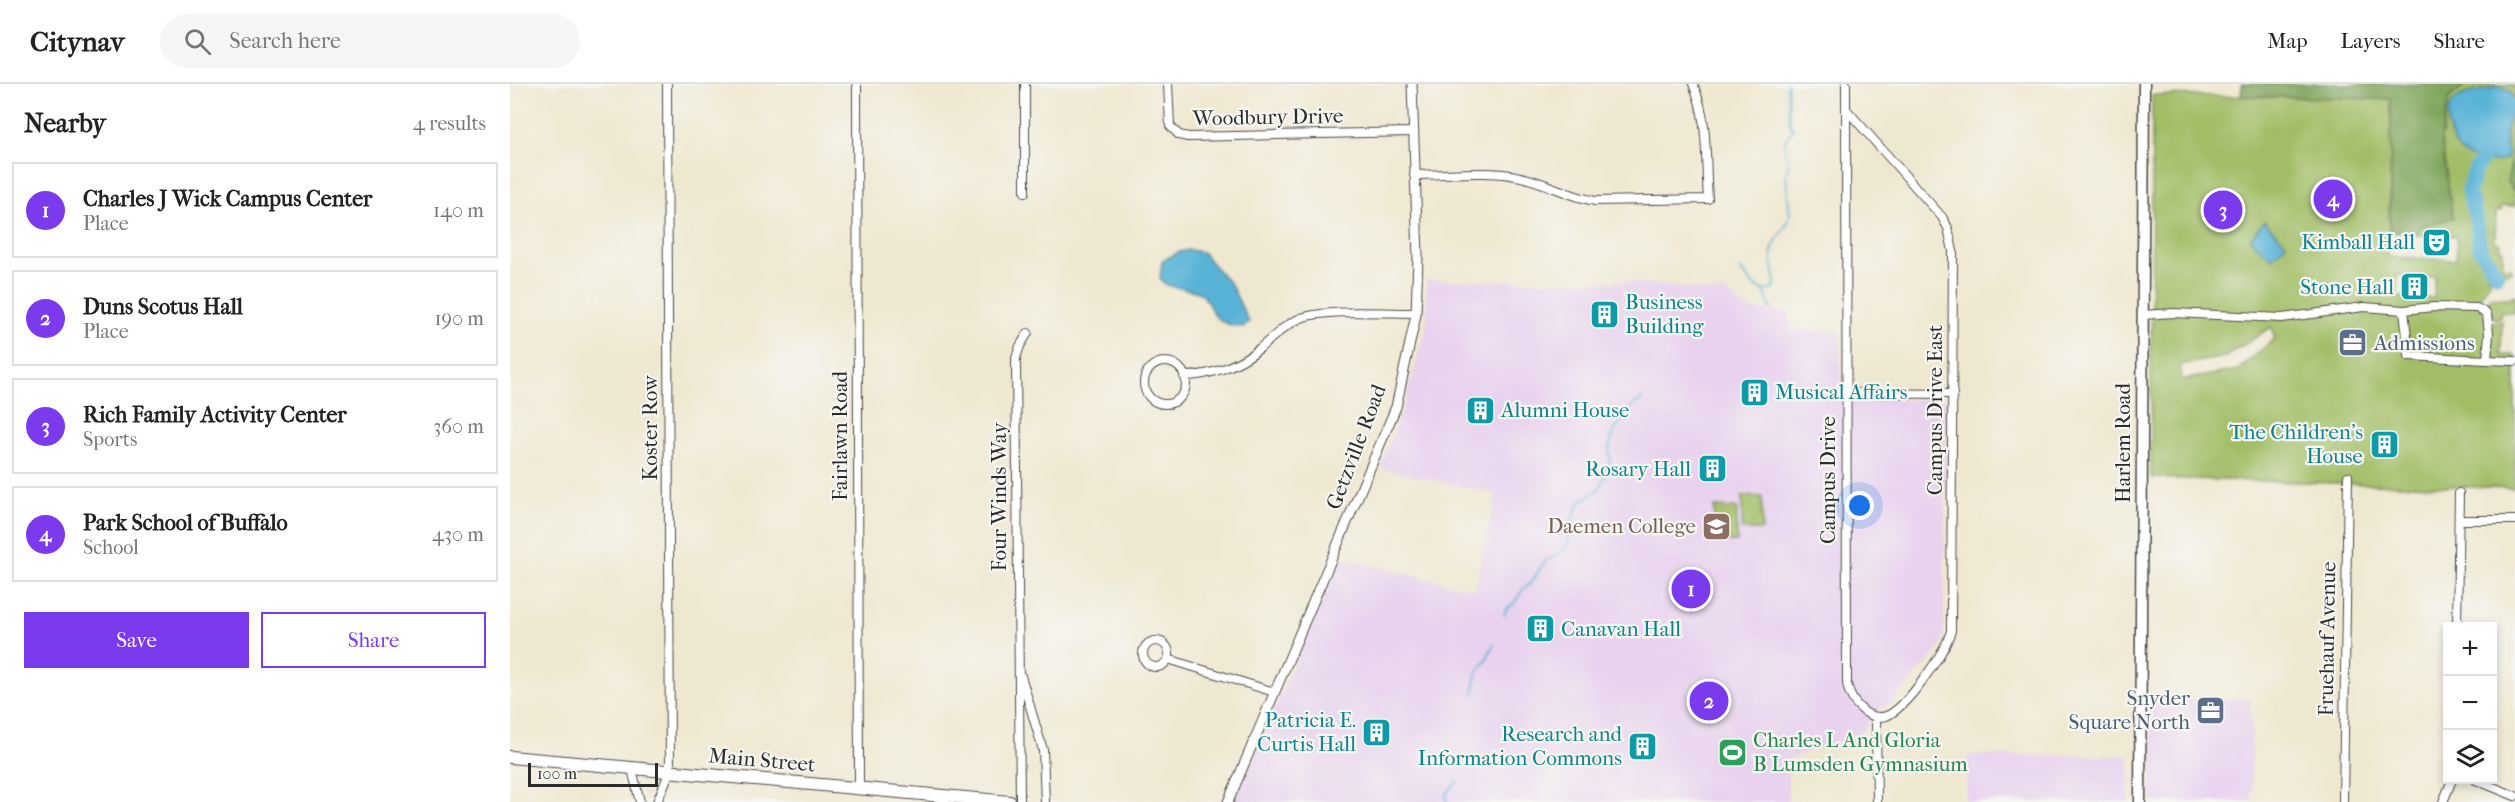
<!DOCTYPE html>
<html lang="en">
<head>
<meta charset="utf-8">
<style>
  :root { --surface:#fff; --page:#f6f6f6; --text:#222; --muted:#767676; --line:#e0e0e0; --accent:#7c3aed }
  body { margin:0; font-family:"IM FELL French Canon",serif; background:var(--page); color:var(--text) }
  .controls { position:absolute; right:18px; bottom:18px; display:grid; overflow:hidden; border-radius:0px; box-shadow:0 3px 9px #0003 }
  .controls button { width:54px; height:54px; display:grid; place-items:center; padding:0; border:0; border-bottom:2px solid var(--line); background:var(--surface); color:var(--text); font:30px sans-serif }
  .scale { position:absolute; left:18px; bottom:15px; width:130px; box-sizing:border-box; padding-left:6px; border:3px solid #2b2b2b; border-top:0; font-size:16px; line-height:21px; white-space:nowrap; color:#2b2b2b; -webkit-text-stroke:4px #f6f6f2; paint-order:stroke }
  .you { position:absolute; left:1350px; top:422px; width:21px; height:21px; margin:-15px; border:4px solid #fff; border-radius:50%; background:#1a73e8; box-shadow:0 0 0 9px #1a73e833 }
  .badge { display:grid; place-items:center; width:39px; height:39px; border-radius:50%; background:var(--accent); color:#fff; font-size:20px; font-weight:700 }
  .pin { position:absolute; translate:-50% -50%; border:3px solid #fff; box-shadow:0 2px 6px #0006 }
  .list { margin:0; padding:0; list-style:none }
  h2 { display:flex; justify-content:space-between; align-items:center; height:78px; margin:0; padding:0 24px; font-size:26px }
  h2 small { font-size:20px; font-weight:400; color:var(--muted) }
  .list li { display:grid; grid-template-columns:39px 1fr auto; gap:18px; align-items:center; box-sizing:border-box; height:96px; margin:0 12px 12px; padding:0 12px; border:2px solid var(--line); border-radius:0px }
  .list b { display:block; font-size:22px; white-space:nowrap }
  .list p { margin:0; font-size:20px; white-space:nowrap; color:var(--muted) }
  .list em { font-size:20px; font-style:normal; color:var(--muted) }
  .actions { display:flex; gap:12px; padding:18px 24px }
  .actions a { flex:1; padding:14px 0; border:2px solid var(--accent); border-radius:0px; text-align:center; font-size:21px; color:var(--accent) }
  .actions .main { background:var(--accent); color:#fff }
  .icon { flex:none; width:33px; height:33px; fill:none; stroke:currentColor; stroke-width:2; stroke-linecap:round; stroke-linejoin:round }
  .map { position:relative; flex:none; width:2005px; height:718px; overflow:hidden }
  header { display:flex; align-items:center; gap:36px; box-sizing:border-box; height:84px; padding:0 30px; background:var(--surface); border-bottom:2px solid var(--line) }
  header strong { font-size:28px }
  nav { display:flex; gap:33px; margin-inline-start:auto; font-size:21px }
  .search { width:420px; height:54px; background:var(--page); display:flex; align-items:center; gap:15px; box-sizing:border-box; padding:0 21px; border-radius:33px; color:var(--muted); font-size:22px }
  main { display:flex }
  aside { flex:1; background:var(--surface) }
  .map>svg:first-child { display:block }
  .built { fill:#e8d2ee }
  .green { fill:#a1be66; stroke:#667448; stroke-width:1.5; fill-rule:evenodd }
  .forest { fill:#80a55b; stroke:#566843; stroke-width:1.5 }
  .water { fill:#59b3d7; stroke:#426f81; stroke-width:1.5 }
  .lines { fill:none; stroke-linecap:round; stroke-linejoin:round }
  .stream { stroke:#59b3d7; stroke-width:2 }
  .river { stroke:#59b3d7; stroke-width:15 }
  .minor-casing { stroke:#484744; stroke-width:10 }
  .tertiary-casing { stroke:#484744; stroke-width:11 }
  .secondary-casing { stroke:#484744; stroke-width:13 }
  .primary-casing { stroke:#484744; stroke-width:14 }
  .minor { stroke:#fff; stroke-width:8 }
  .tertiary { stroke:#fff; stroke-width:9 }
  .secondary { stroke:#fff; stroke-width:10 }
  .primary { stroke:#fff; stroke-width:12 }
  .labels { text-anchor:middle; stroke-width:4.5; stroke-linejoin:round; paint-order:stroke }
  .street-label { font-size:21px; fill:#2b2b2b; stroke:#f6f6f2 }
  .culture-label { font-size:21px; fill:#0d838f; stroke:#f6f6f2; text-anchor:end }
  .service-label { font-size:21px; fill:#4e5e75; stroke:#f6f6f2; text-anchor:start }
  .education-label { font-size:21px; fill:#785e54; stroke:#f6f6f2; text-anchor:end }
  .leisure-label { font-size:21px; fill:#27864d; stroke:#f6f6f2; text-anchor:start }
</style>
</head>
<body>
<header>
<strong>Citynav</strong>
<div class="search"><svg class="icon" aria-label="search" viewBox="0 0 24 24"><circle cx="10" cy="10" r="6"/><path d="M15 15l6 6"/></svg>Search here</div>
<nav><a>Map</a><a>Layers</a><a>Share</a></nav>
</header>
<main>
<aside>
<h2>Nearby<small>4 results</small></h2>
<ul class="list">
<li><span class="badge">1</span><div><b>Charles J Wick Campus Center</b><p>Place</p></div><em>140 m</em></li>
<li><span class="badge">2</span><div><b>Duns Scotus Hall</b><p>Place</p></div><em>190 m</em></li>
<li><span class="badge">3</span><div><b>Rich Family Activity Center</b><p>Sports</p></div><em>360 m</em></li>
<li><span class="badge">4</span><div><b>Park School of Buffalo</b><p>School</p></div><em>430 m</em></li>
</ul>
<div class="actions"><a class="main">Save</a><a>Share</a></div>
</aside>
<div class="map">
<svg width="2005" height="718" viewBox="0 0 2005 718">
  <rect width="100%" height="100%" fill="#f6f6f2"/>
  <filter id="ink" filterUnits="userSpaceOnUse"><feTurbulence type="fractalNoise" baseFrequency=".0167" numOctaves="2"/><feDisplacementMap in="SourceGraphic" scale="12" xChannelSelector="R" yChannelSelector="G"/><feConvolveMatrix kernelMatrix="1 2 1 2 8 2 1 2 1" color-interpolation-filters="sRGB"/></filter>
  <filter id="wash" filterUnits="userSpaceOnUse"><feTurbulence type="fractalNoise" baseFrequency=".008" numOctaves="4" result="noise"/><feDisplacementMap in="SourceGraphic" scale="24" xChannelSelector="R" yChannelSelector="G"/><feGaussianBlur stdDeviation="1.35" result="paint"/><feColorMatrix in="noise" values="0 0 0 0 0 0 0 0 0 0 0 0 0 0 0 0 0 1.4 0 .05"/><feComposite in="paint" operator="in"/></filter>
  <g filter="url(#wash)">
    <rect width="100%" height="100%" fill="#efe8d0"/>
    <!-- built -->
    <g class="built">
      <path d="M916 196 1123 198 1218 209 1239 226 1280 228V247L1330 248 1331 315H1436L1434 547 1431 563 1380 620 1372 623 1350 650 1278 675V718H724L830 474 965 506 986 410 870 384 895 318 917 241Z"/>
      <path d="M1741 615 1742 718H1641L1642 616Z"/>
      <path d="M1458 671 1620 672 1619 718H1455Z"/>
    </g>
    <!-- green -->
    <g class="green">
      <path d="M1956 0 2005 1V65L1997 98 2005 108V122H1992L1991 127H1986L1985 158 1990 159V166H1993V184H2001V188L1985 191 1982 189 1977 192 1981 195 1966 221 1973 226 1978 239 1992 237 1991 271H2005V404L1641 394 1642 11 1882 15 1878 173 1946 176 1947 152 1905 151 1913 141 1943 134 1931 55 1939 13ZM1887 191 1925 193 1924 214 1886 213ZM1761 243 1765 254 1728 286 1672 296 1670 281 1715 273Z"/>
      <path d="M2005 211V229L1992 228 1989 234 1985 235 1978 224 1980 213 1999 214Z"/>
      <path d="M1232 412 1252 413V446H1232Z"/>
      <path d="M1204 423 1227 424V458H1204Z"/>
    </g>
    <!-- forest -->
    <g class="forest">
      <path d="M1732 0H1956L1939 14 1931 55 1943 134 1913 141 1905 151 1880 148 1881 15 1731 12Z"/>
      <path d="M2005 65V108L1997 98Z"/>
    </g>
    <!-- water -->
    <g class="water">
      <path d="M1988 2 2000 7 2005 18 1995 49 1998 67 1997 74C1990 79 1983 78 1975 77 1968 75 1960 74 1954 70 1940 60 1931 29 1945 16 1956 6 1976 8 1988 2Z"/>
      <path d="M1754 137 1776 159 1762 174 1740 155Z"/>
      <path d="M679 166 692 168 721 201 739 238 733 243C716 241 706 238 699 221 696 216 695 212 690 209 678 202 659 207 650 195L652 177 669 168Z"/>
    </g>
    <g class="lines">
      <!-- stream -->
      <g class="stream">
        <path d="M1230 185 1244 202 1254 206"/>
        <path d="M1261 225 1254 207 1264 205C1268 193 1260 181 1262 168 1264 154 1280 141 1280 131 1279 118 1277 106 1276 93 1276 88 1278 84 1278 79 1276 65 1269 56 1284 46L1280 41 1277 0"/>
        <path d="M994 531 997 524 1003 521 1013 505 1020 500 1035 477 1055 466 1059 455 1061 437 1070 418 1089 405 1100 383 1099 363 1106 344 1122 322 1132 315"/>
        <path d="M964 610 966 590 974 580 984 560"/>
        <path d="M937 718 936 710 948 697"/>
      </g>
      <!-- river -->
      <path class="river" d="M1972 76 1966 84 1958 107 1966 135 1970 165 1987 191"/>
    </g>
  </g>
  <g filter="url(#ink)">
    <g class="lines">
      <defs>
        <g id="minor">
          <path d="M347 0 349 705"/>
          <path d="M515 0V108"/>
          <path d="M658 0 660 42 669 51 678 53 902 48"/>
          <path d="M1336 0 1337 600C1339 610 1342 617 1350 624 1357 631 1366 635 1376 632 1396 625 1435 568 1441 547L1443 167 1438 144 1432 133 1336 25"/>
          <path d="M904 91C935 91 977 86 1006 92 1034 97 1057 112 1085 117L1198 115C1195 75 1199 37 1183 0"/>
          <path d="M1633 231 1663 229 1772 234 1854 223 1894 226 1924 223 1967 224 1977 230 1979 250 1977 276 1899 272 1894 226"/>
          <path d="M1977 276 2005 277"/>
          <circle cx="655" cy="299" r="21"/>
          <path d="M674 292C701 292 729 281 750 264 763 254 775 240 791 234 816 225 877 229 906 229"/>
          <path d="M1336 309 1443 310"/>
          <path d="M1949 436H2005"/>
          <path d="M1947 542 1949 409"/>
          <circle cx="646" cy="570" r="13"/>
          <path d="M658 575 764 608"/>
          <path d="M511 592 533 666 535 718"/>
          <path d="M1366 633 1367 718"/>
          <path d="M122 685 130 718"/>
          <path d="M1966 696 2005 712"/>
          <path d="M147 718 160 687 157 0"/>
          <path d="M510 718 506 274 510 262 518 249"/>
          <path d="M1833 718 1838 392"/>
          <path d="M1933 718 1942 696"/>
        </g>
        <path id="tertiary" d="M718 718 886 323 906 231 908 172 902 0"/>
        <path id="secondary" d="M1630 718 1634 0"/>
        <path id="primary" d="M0 673 500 718"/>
      </defs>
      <!-- minor casing -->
      <use href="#minor" class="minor-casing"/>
      <!-- tertiary casing -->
      <use href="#tertiary" class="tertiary-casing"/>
      <!-- secondary casing -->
      <use href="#secondary" class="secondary-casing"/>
      <!-- primary casing -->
      <use href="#primary" class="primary-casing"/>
      <!-- minor -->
      <use href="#minor" class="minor"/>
      <!-- tertiary -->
      <use href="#tertiary" class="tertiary"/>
      <!-- secondary -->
      <use href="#secondary" class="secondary"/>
      <!-- primary -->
      <use href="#primary" class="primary"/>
    </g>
  </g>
  <!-- icons -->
  <defs>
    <symbol id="theatre-square" viewBox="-11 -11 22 22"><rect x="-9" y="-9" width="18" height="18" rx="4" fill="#0f9aa8" stroke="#f6f6f2"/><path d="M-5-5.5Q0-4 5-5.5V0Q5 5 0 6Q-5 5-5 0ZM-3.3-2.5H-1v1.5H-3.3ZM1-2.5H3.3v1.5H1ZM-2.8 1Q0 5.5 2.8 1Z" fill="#fff"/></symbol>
    <symbol id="building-square" viewBox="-11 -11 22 22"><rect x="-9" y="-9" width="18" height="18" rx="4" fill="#0f9aa8" stroke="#f6f6f2"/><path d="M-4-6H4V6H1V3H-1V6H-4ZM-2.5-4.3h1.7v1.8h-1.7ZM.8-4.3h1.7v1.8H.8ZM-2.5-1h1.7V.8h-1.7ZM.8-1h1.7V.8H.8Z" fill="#fff"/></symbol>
    <symbol id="office-square" viewBox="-11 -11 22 22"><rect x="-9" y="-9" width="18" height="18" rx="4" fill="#5c6f8a" stroke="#f6f6f2"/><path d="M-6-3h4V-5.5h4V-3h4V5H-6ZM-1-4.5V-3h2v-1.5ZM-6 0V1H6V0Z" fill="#fff"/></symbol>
    <symbol id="university-square" viewBox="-11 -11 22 22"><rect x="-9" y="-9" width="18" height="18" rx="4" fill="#8d6e63" stroke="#f6f6f2"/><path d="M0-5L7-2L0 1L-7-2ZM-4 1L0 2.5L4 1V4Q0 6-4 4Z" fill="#fff"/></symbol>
    <symbol id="stadium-square" viewBox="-11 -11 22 22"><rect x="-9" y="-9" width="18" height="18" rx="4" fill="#2e9e5b" stroke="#f6f6f2"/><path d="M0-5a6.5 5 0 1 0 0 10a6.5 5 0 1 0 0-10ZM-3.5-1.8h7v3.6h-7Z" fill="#fff"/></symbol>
  </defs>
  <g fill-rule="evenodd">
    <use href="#theatre-square" x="1910" y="142" width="33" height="33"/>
    <use href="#building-square" x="1888" y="186" width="33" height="33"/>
    <use href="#building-square" x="1078" y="214" width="33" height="33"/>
    <use href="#office-square" x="1826" y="242" width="33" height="33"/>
    <use href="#building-square" x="1228" y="292" width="33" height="33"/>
    <use href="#building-square" x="954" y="310" width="33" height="33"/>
    <use href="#building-square" x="1858" y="344" width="33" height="33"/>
    <use href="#building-square" x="1186" y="368" width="33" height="33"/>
    <use href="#university-square" x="1190" y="426" width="33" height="33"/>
    <use href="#building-square" x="1014" y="528" width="33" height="33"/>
    <use href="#office-square" x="1684" y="610" width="33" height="33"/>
    <use href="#building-square" x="850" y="632" width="33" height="33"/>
    <use href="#building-square" x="1116" y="646" width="33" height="33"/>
    <use href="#stadium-square" x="1206" y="652" width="33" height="33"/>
  </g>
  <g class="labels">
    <!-- street labels -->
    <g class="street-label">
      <text transform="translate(758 33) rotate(-1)" y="7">Woodbury Drive</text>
      <text transform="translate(1425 326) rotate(-90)" y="7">Campus Drive East</text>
      <text transform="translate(140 344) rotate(-90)" y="7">Koster Row</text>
      <text transform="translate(330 352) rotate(-90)" y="7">Fairlawn Road</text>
      <text transform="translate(1613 359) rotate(-90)" y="7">Harlem Road</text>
      <text transform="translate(846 363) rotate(-69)" y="7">Getzville Road</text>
      <text transform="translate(1318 396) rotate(-90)" y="7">Campus Drive</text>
      <text transform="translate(489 413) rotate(-90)" y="7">Four Winds Way</text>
      <text transform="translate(1817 555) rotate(-89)" y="7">Fruehauf Avenue</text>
      <text transform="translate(252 676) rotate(5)" y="7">Main Street</text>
    </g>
    <!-- culture labels -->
    <g class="culture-label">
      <text x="1905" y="165">Kimball Hall</text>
      <text x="1884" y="210">Stone Hall</text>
      <text x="1115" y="225" text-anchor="start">Business<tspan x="1115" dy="24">Building</tspan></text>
      <text x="1265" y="315" text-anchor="start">Musical Affairs</text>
      <text x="991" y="333" text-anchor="start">Alumni House</text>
      <text x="1853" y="355">The Children's<tspan x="1853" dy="24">House</tspan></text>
      <text x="1181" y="392">Rosary Hall</text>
      <text x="1051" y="552" text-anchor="start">Canavan Hall</text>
      <text x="846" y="643">Patricia E.<tspan x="846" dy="24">Curtis Hall</tspan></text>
      <text x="1112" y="657">Research and<tspan x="1112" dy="24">Information Commons</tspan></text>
    </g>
    <!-- service labels -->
    <g class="service-label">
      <text x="1864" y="266">Admissions</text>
      <text x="1680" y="621" text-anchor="end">Snyder<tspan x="1680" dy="24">Square North</tspan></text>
    </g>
    <!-- education labels -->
    <g class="education-label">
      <text x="1186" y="449">Daemen College</text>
    </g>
    <!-- leisure labels -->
    <g class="leisure-label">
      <text x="1243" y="663">Charles L And Gloria<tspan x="1243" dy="24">B Lumsden Gymnasium</tspan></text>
    </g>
  </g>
</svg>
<div class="controls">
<button>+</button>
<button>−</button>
<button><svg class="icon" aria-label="layers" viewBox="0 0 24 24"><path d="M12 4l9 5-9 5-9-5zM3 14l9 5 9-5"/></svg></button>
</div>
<div class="scale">100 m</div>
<div class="you"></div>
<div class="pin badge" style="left:1181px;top:505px">1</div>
<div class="pin badge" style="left:1199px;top:617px">2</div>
<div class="pin badge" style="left:1713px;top:126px">3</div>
<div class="pin badge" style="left:1823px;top:115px">4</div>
</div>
</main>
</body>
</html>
